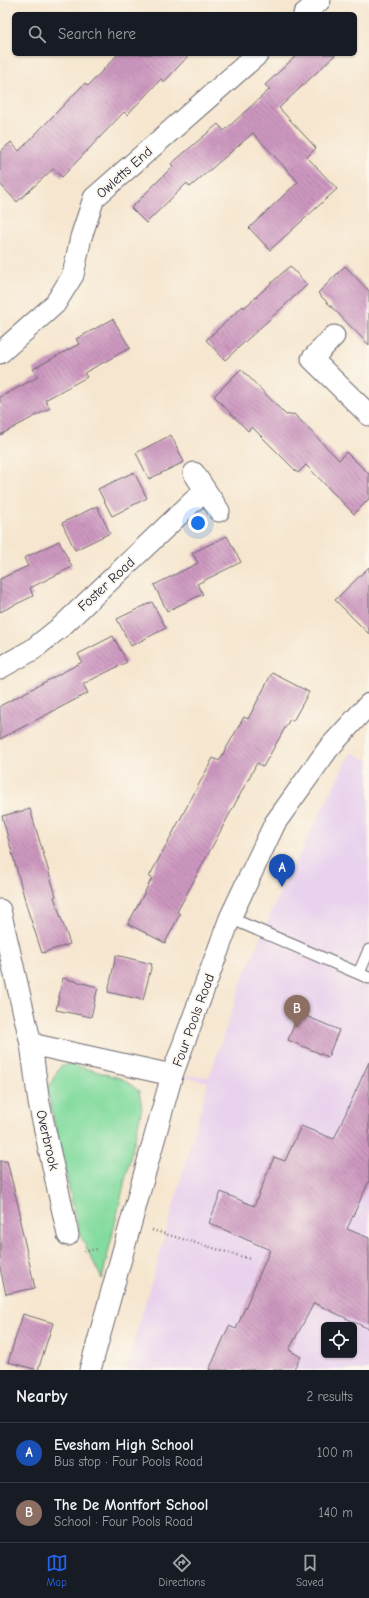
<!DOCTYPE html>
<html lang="en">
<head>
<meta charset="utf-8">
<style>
  :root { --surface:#171b24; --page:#20242c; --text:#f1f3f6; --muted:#9ea1a6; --line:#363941; --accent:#2563eb }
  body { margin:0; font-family:"Comic Neue",sans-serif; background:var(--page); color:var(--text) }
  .controls { position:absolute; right:12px; bottom:12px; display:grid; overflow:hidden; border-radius:6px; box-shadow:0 1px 3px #0004 }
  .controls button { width:36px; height:36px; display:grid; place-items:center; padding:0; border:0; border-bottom:1px solid var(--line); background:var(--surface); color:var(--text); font:20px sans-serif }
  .you { position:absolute; left:198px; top:523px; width:14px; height:14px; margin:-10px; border:3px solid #fff; border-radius:50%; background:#1a73e8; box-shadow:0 0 0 6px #1a73e833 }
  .badge { display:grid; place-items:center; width:26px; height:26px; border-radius:50%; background:var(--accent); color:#fff; font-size:13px; font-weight:700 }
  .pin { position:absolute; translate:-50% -33px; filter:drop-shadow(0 1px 2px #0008) }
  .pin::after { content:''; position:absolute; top:21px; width:14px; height:12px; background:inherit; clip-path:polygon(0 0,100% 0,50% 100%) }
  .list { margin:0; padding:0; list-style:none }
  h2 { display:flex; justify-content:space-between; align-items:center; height:52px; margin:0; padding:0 16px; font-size:17px }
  h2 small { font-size:13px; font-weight:400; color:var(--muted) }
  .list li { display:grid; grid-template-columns:26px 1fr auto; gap:12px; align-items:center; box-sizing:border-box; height:60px; padding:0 16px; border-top:1px solid var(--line) }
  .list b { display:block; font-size:15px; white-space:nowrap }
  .list p { margin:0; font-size:13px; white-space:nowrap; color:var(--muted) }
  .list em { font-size:13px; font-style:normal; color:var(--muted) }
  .icon { flex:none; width:22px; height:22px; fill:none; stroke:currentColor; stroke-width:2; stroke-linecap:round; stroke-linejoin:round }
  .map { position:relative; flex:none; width:369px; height:1370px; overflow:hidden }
  .search { position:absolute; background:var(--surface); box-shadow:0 1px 3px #0004; left:12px; right:12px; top:12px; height:44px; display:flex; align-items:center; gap:10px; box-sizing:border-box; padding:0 14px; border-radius:6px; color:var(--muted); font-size:15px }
  .sheet { height:172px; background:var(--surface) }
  nav { display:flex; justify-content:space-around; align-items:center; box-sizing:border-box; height:56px; border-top:1px solid var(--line); background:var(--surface); font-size:11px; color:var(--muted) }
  nav a { display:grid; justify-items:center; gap:2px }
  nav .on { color:var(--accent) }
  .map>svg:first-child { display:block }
  .built { fill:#e9d2ed; fill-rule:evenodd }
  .grass { fill:#83db9f; stroke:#527e6d }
  .building { fill:url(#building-back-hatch) }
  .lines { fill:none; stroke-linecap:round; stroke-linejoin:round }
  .lane-casing { stroke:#6c676f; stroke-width:13 }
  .street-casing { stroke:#6c676f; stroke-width:23 }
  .path { stroke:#6c676f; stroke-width:2.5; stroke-dasharray:1 3; stroke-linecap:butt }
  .lane { stroke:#fff; stroke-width:11 }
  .street { stroke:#fff; stroke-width:21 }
  .labels { text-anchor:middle; stroke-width:4; stroke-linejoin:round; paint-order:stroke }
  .street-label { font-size:14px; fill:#22223b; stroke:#fbf7ec }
</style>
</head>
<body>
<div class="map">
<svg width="369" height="1370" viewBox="0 0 369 1370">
  <defs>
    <pattern id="building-back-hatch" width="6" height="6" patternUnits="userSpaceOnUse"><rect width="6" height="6" fill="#cd97c0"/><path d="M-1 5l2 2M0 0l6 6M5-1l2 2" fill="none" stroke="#a67b9d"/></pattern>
  </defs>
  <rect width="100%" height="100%" fill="#fbf7ec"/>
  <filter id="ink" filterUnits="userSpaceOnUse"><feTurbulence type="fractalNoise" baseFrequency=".025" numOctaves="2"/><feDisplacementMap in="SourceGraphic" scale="8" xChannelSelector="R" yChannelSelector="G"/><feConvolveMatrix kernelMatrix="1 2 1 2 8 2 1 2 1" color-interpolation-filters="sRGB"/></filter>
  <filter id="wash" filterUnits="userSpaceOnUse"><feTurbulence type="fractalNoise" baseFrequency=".012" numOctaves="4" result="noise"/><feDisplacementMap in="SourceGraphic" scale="16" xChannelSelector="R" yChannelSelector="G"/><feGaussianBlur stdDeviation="0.9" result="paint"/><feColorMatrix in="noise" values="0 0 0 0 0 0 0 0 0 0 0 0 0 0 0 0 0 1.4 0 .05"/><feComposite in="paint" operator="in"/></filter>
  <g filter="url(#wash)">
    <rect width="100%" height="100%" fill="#f6e6cf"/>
    <!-- built -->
    <path class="built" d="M351 752 369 761V1370H125L164 1240 208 1082 172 1075 209 1077 242 981 278 896ZM324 1325H354V1355H324Z"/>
    <!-- grass -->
    <path class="grass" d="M70 1064 123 1079 139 1091 142 1108 102 1279 79 1233 47 1090 60 1067Z"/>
    <g id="blocks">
      <!-- building -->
      <g class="building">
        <path d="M118 54H190L164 82 161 79 127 115 124 112 62 177 53 169 17 202 0 184V152L11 142 19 151 85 83 88 86Z"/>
        <path d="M298 54H336L279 108 316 148 307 157 337 189 270 250 249 228 298 182 253 133 190 187 187 183 146 223 131 208 173 166 171 164 218 124 224 131 270 89 265 85Z"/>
        <path d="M290 266 307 285 225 360 206 340 243 306 244 308Z"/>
        <path d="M345 266 369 291V345L318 293Z"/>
        <path d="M113 319 130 348 84 373 87 377 45 400 50 408 0 435V397L38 377 33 369 79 344 76 339Z"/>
        <path d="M241 369 286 415 294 414 339 460 346 452 369 474V499L354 514 306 465 298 473 252 427 248 431 214 396Z"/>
        <path d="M171 435 184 462 149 479 136 453Z"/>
        <path d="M134 472 147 498 112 516 98 489Z"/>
        <path d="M97 506 110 533 75 550 62 523Z"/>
        <path d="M227 536 241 562 197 584 203 594 167 611 154 585 198 563 192 553Z"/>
        <path d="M59 541 72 567 30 588 33 596 0 612V579L28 566 24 558Z"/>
        <path d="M369 567V634L335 600Z"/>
        <path d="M152 602 166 628 131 646 117 619Z"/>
        <path d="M113 636 127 662 83 684 88 693 0 739V706L82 662 78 654Z"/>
        <path d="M272 673 309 692 293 721 290 719 263 767 257 763 177 912 180 914 165 943 128 924 152 878 149 877 213 758 219 761 244 717 248 719Z"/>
        <path d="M30 809 56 896 54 897 70 944 42 953 28 911 2 816Z"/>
        <path d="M116 955 152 964 143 1000 108 992Z"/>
        <path d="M63 978 98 987 91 1017 56 1010Z"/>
        <path d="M299 1013 339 1030 328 1057 288 1040Z"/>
        <path d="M369 1062V1181L347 1229 369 1238V1329L314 1303 289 1350 301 1357 293 1370H209L229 1326 236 1329 270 1250 209 1223 221 1192 254 1206 274 1157 285 1161 301 1126 334 1139Z"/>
        <path d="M0 1161H7L21 1217H19L35 1288 6 1294 0 1268Z"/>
        <path d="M23 1314 53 1323 38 1370 8 1362Z"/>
      </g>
    </g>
  </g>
  <g filter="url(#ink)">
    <use href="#blocks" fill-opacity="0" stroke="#6c676f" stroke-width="1"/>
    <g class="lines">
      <defs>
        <g id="lane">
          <path d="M230 918 369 978"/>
          <path d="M359 973 369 950"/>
        </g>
        <g id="street">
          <path d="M304 14 320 0"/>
          <path d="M334 336 312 359 369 415"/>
          <path d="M0 353 55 304 73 275 81 237 94 198 258 54"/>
          <path d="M194 473 219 511"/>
          <path d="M0 668 32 650 62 626 205 490"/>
          <path d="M0 910 31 1044 39 1103 68 1235"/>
          <path d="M31 1044 172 1075"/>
          <path d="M90 1370 172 1075 230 918 275 823 328 749 369 704"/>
        </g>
      </defs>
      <!-- lane casing -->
      <use href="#lane" class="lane-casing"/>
      <!-- street casing -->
      <use href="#street" class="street-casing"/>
      <!-- path -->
      <g class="path">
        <path d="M152 1230 250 1259"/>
        <path d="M84 1252 95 1249 99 1250"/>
      </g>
      <!-- lane -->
      <use href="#lane" class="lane"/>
      <!-- street -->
      <use href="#street" class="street"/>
    </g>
  </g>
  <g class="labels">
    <!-- street labels -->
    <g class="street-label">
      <text transform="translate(124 172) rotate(-42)" y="5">Owletts End</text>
      <text transform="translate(106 584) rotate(-43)" y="5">Foster Road</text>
      <text transform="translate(193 1020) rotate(-70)" y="5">Four Pools Road</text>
      <text transform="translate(48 1140) rotate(77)" y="5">Overbrook</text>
    </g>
  </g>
</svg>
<div class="controls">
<button><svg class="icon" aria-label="locate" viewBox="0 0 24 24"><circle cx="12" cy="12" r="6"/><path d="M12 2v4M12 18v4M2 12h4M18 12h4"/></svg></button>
</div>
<div class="you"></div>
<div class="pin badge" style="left:282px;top:887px;background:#1a4fb4">A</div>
<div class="pin badge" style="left:297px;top:1028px;background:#8d6e63">B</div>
<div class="search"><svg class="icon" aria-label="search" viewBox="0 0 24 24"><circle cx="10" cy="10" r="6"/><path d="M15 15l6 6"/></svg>Search here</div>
</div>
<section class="sheet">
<h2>Nearby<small>2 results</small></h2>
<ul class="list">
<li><span class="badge" style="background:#1a4fb4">A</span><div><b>Evesham High School</b><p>Bus stop · Four Pools Road</p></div><em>100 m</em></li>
<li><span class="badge" style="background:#8d6e63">B</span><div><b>The De Montfort School</b><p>School · Four Pools Road</p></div><em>140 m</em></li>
</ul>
</section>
<nav>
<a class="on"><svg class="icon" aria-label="map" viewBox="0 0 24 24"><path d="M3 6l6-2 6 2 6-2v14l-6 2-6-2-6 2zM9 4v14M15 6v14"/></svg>Map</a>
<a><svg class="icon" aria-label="directions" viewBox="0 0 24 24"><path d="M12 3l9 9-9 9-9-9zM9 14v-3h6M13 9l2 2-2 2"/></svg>Directions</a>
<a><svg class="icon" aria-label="saved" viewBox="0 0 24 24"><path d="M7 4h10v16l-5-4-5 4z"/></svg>Saved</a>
</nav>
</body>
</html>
